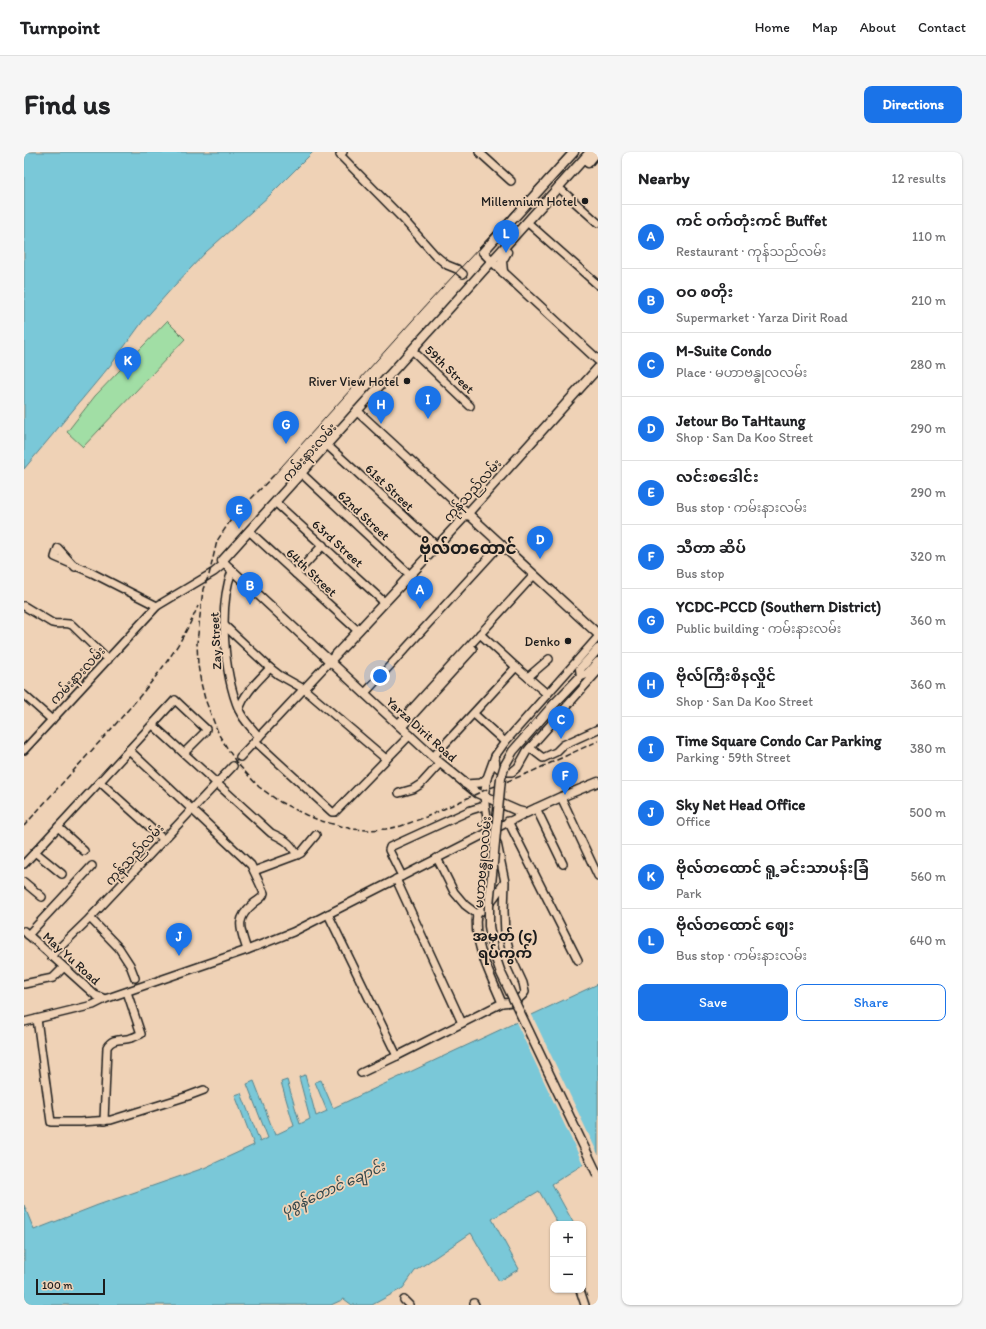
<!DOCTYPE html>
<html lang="en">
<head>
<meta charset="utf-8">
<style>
  :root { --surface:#fff; --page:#f6f6f6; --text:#202124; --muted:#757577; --line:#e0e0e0; --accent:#1a73e8 }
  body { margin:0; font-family:Itim,"Noto Sans Myanmar",sans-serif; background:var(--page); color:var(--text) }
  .controls { position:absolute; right:12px; bottom:12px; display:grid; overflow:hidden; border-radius:8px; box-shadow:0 1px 3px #0004 }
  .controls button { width:36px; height:36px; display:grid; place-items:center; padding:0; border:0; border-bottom:1px solid var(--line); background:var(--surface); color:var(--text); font:20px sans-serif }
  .scale { position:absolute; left:12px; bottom:10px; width:69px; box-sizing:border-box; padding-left:4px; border:2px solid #1c1c1c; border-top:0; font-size:11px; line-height:14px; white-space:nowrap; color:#1c1c1c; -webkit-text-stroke:3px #efd2b6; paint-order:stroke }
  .you { position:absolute; left:356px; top:524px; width:14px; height:14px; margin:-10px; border:3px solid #fff; border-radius:50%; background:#1a73e8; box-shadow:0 0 0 6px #1a73e833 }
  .badge { display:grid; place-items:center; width:26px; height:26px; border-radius:50%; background:var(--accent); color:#fff; font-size:13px; font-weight:700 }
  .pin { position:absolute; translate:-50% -33px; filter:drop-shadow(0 1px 2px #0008) }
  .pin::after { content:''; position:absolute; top:21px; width:14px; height:12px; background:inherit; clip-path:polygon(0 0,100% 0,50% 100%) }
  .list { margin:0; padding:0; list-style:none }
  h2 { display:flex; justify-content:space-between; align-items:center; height:52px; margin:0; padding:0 16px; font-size:17px }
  h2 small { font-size:13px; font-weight:400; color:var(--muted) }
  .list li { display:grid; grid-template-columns:26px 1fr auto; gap:12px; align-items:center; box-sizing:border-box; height:64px; padding:0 16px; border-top:1px solid var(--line) }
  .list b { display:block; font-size:15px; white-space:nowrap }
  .list p { margin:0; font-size:13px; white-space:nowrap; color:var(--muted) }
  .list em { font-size:13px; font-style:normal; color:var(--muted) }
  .actions { display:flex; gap:8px; padding:12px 16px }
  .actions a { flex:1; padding:9px 0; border:1px solid var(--accent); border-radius:8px; text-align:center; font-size:14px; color:var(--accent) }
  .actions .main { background:var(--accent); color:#fff }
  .map { position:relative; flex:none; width:574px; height:1153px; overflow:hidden; border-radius:8px }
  header { display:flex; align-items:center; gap:24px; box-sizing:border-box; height:56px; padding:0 20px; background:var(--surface); border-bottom:1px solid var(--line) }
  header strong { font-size:19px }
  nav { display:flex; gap:22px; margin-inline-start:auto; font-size:14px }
  .intro { display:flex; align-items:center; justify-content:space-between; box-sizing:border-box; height:96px; padding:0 24px }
  h1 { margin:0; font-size:28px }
  .button { padding:10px 18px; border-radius:8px; background:var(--accent); color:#fff; font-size:14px; font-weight:700 }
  main { display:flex; gap:24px; padding:0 24px }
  aside { flex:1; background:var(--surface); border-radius:8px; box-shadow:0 1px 3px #0004 }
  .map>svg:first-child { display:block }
  .green { fill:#a1dea5; stroke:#5e7d60 }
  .water { fill:#7ac8d8; stroke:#54838d }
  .pier { fill:#efd2b6 }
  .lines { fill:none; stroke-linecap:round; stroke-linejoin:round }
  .minor-casing { stroke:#1c1c1c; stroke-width:10 }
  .major-casing { stroke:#1c1c1c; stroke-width:11 }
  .minor { stroke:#efd2b6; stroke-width:7 }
  .major { stroke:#efd2b6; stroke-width:8 }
  .tram { stroke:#1c1c1c; stroke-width:1 }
  .rail { stroke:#1c1c1c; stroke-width:1.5; stroke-dasharray:6 3; stroke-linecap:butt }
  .major-bridge-casing { stroke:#1c1c1c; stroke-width:11; stroke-linecap:butt }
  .major-bridge { stroke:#efd2b6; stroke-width:8 }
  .poi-dot { fill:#1c1c1c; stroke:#efd2b6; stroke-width:1.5 }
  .labels { text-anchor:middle; stroke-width:3.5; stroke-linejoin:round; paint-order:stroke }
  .poi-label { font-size:13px; fill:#1c1c1c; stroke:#efd2b6; text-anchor:end }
  .street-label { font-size:13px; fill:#1c1c1c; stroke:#efd2b6 }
  .water-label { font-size:14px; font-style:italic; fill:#34474b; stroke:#efd2b6 }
  .quarter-label { font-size:15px; font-weight:bold; fill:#1c1c1c; stroke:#efd2b6 }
  .district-label { font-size:17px; font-weight:bold; fill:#1c1c1c; stroke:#efd2b6 }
</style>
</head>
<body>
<header>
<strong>Turnpoint</strong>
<nav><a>Home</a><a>Map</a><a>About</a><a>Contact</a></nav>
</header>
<div class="intro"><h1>Find us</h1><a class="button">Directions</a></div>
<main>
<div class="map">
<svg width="574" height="1153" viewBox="0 0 574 1153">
  <rect width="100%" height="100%" fill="#efd2b6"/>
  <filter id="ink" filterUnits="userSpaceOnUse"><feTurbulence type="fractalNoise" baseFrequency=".025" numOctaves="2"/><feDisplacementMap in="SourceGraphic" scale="8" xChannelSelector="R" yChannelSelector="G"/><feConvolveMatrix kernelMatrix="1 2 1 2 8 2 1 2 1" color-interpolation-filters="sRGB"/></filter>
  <g filter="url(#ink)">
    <!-- green -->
    <path class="green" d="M143 169 161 187 59 295 43 280 71 244Z"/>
    <!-- water -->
    <g class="water">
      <path d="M0 0H289L246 43 182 100 150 134 119 169 89 210 0 317Z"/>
      <path d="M574 832V1003L528 1032 550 1072H534L515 1039 468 1067 495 1117 475 1129 447 1081 391 1119 379 1136 348 1153H328L320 1147 307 1153H0V1053L10 1078 74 1053 180 1016 230 993 211 943 217 941 236 990 244 986 223 932 230 929 251 983 270 974 257 930 263 928 276 972 286 967 275 925 281 923 292 964 303 959 291 930 297 928 309 956Z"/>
    </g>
    <!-- pier -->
    <path class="pier" d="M507 861 574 1002V1006L560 1014 491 868Z"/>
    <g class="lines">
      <defs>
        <g id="minor">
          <path d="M319 0 316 3 379 67 411 103 423 113 433 117 439 122"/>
          <path d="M455 0 487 29"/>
          <path d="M534 35 574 71"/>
          <path d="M503 70 574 133"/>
          <path d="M388 198 446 254"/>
          <path d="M303 293 413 394"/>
          <path d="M277 321 386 423"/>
          <path d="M251 350 360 450"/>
          <path d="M225 379 334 479"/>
          <path d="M51 415 34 396 31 405 68 421 133 454"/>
          <path d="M208 419C194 455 200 522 215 558 219 568 228 576 235 585"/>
          <path d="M272 422 299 393"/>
          <path d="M0 454 28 471C35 473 42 470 48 473L84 508"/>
          <path d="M200 473 246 516 255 523 280 537 362 607"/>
          <path d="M492 515 523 542"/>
          <path d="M504 525 525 507"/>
          <path d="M341 541 477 392"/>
          <path d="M0 543 28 568"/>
          <path d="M215 558C220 541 234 529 246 516"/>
          <path d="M450 562 481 590"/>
          <path d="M374 572 510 423"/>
          <path d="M129 573 247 681C260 687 266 690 273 703"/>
          <path d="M378 575 449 497"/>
          <path d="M231 589 308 660H311L386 583"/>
          <path d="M506 596 519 606 532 600 539 593 574 577"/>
          <path d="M0 598 133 454 190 420 201 411"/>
          <path d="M105 598 227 713 240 741C239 747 233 748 229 752 210 768 217 778 223 798"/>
          <path d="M216 605 306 509"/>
          <path d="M409 605 492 515 456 482"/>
          <path d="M471 606 472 614 479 620H488L494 615 503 599 574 519"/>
          <path d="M76 630 140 688"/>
          <path d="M441 632 457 631 463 626"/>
          <path d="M375 641 389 637 397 632 416 611"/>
          <path d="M537 645 574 724"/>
          <path d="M512 656 539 712"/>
          <path d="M484 669 554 808"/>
          <path d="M34 675 60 699"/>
          <path d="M11 700 38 722"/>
          <path d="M413 706 430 740 441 753 453 762C465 755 472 743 480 731"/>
          <path d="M0 712 151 548 182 577 181 580 160 601"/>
          <path d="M230 719 273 703 277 701 292 683"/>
          <path d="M378 724 365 698 366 695 447 658 460 654"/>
          <path d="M372 727 438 871"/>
          <path d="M0 730 18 745"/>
          <path d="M304 762 373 904"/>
          <path d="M453 762C448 790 468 826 478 851"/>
          <path d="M66 766 95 796 106 813 111 826"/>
          <path d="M0 779 61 834 71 843 81 847"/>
          <path d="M4 783 68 714"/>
          <path d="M27 804 66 766 209 614"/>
          <path d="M0 832 29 826 39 816"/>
          <path d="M13 867 27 970H56L87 968 164 944 180 938"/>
          <path d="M0 870 69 853 81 847 223 798 269 780 502 661"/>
          <path d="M337 921 373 904 478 851C488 851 496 848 501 840L499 831 488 807 481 782 480 759 481 730 473 691 465 679 460 645 463 626 471 604 481 590 574 485"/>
          <path d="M80 969 83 895C89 885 98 889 107 886 111 885 114 883 117 882L103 840"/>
          <path d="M556 1138 561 1153"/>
          <path d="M380 1148 385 1153"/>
          <path d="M450 1151 451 1153"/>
        </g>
        <g id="major">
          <path d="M550 0 459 100 479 120 574 208"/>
          <path d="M566 0 198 409 409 605 453 641 494 659 502 661 537 645 574 630"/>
          <path d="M564 11 573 0"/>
          <path d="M479 120 478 109 483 100"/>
          <path d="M333 259 574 482"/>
          <path d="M306 509 444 361 574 216"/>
          <path d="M557 524 556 517 574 497"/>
          <path d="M531 551 557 524 563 522 574 510"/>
        </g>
      </defs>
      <!-- minor casing -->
      <use href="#minor" class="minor-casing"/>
      <!-- major casing -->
      <use href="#major" class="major-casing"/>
      <!-- minor -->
      <use href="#minor" class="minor"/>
      <!-- major -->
      <use href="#major" class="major"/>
      <!-- tram -->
      <path class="tram" d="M250 323 405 150 544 0"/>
      <!-- rail -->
      <g class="rail">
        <path d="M250 323 224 350 214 357 193 389 185 423 179 437 173 491 174 513 177 531 181 547 195 583 212 610 235 635 256 650 282 663 297 669 328 677 344 678 362 677 377 674 402 665 461 638 507 620 574 589"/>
        <path d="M0 674C30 640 60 607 90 574 123 536 154 502 174 454"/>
      </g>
      <defs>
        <path id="major-bridge" d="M531 551 489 599 481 613 477 626 465 754V774L469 798 477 821 574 1024"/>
      </defs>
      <!-- major-bridge casing -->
      <use href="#major-bridge" class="major-bridge-casing"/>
      <!-- major-bridge -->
      <use href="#major-bridge" class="major-bridge"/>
    </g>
  </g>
  <!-- markers -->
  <g class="poi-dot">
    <circle cx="561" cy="49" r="4"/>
    <circle cx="383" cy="229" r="4"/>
    <circle cx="544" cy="489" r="4"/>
  </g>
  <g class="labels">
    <!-- poi labels -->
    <g class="poi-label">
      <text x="553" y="54">Millennium Hotel</text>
      <text x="375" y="234">River View Hotel</text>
      <text x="536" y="494">Denko</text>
    </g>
    <!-- street labels -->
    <g class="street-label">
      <text transform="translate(426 217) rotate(44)" y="5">59th Street</text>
      <text transform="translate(285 300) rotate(-48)" y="5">ကမ်းနားလမ်း</text>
      <text transform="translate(366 335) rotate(43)" y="5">61st Street</text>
      <text transform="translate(448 338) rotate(-48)" y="5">ကုန်သည်လမ်း</text>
      <text transform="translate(340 363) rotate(43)" y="5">62nd Street</text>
      <text transform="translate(314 391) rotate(42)" y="5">63rd Street</text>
      <text transform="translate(288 420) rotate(43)" y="5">64th Street</text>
      <text transform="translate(191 489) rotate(-93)" y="5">Zay Street</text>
      <text transform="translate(53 523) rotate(-47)" y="5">ကမ်းနားလမ်း</text>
      <text transform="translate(398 577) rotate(42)" y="5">Yarza Dirit Road</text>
      <text transform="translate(110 702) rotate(-47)" y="5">ကုန်သည်လမ်း</text>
      <text transform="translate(458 710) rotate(-85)" y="5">မဟာဗန္ဓုလလမ်း</text>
      <text transform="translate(48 806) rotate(42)" y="5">May Yu Road</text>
    </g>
    <!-- water labels -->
    <g class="water-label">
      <text transform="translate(309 1036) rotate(-24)" y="5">ပုစွန်တောင် ချောင်း</text>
    </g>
    <!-- quarter labels -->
    <g class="quarter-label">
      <text x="481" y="789">အမှတ် (၄)<tspan x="481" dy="17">ရပ်ကွက်</tspan></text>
    </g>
    <!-- district labels -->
    <g class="district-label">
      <text x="444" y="402">ဗိုလ်တထောင်</text>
    </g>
  </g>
</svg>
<div class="controls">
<button>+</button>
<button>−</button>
</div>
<div class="scale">100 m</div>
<div class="you"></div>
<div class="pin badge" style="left:396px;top:457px">A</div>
<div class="pin badge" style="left:226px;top:453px">B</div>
<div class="pin badge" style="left:537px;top:587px">C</div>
<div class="pin badge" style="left:516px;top:407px">D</div>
<div class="pin badge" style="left:215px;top:377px">E</div>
<div class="pin badge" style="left:541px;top:643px">F</div>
<div class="pin badge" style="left:262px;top:292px">G</div>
<div class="pin badge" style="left:357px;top:272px">H</div>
<div class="pin badge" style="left:404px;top:267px">I</div>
<div class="pin badge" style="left:155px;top:804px">J</div>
<div class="pin badge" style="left:104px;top:228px">K</div>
<div class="pin badge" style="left:482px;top:101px">L</div>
</div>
<aside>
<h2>Nearby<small>12 results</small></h2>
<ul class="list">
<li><span class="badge">A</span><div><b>ကင် ဝက်တုံးကင် Buffet</b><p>Restaurant · ကုန်သည်လမ်း</p></div><em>110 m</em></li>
<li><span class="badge">B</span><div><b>ဝဝ စတိုး</b><p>Supermarket · Yarza Dirit Road</p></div><em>210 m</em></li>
<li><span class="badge">C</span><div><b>M-Suite Condo</b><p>Place · မဟာဗန္ဓုလလမ်း</p></div><em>280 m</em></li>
<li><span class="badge">D</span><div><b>Jetour Bo TaHtaung</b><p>Shop · San Da Koo Street</p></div><em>290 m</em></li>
<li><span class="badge">E</span><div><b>လင်းစဒေါင်း</b><p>Bus stop · ကမ်းနားလမ်း</p></div><em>290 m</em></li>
<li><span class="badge">F</span><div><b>သီတာ ဆိပ်</b><p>Bus stop</p></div><em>320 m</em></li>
<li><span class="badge">G</span><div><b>YCDC-PCCD (Southern District)</b><p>Public building · ကမ်းနားလမ်း</p></div><em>360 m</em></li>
<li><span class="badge">H</span><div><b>ဗိုလ်ကြီးစိနလှိုင်</b><p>Shop · San Da Koo Street</p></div><em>360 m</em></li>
<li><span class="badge">I</span><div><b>Time Square Condo Car Parking</b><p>Parking · 59th Street</p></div><em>380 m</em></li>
<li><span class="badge">J</span><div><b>Sky Net Head Office</b><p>Office</p></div><em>500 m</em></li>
<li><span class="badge">K</span><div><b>ဗိုလ်တထောင် ရူ့ခင်းသာပန်းခြံ</b><p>Park</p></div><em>560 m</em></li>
<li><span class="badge">L</span><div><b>ဗိုလ်တထောင် ဈေး</b><p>Bus stop · ကမ်းနားလမ်း</p></div><em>640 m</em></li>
</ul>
<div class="actions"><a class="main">Save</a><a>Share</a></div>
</aside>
</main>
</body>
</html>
